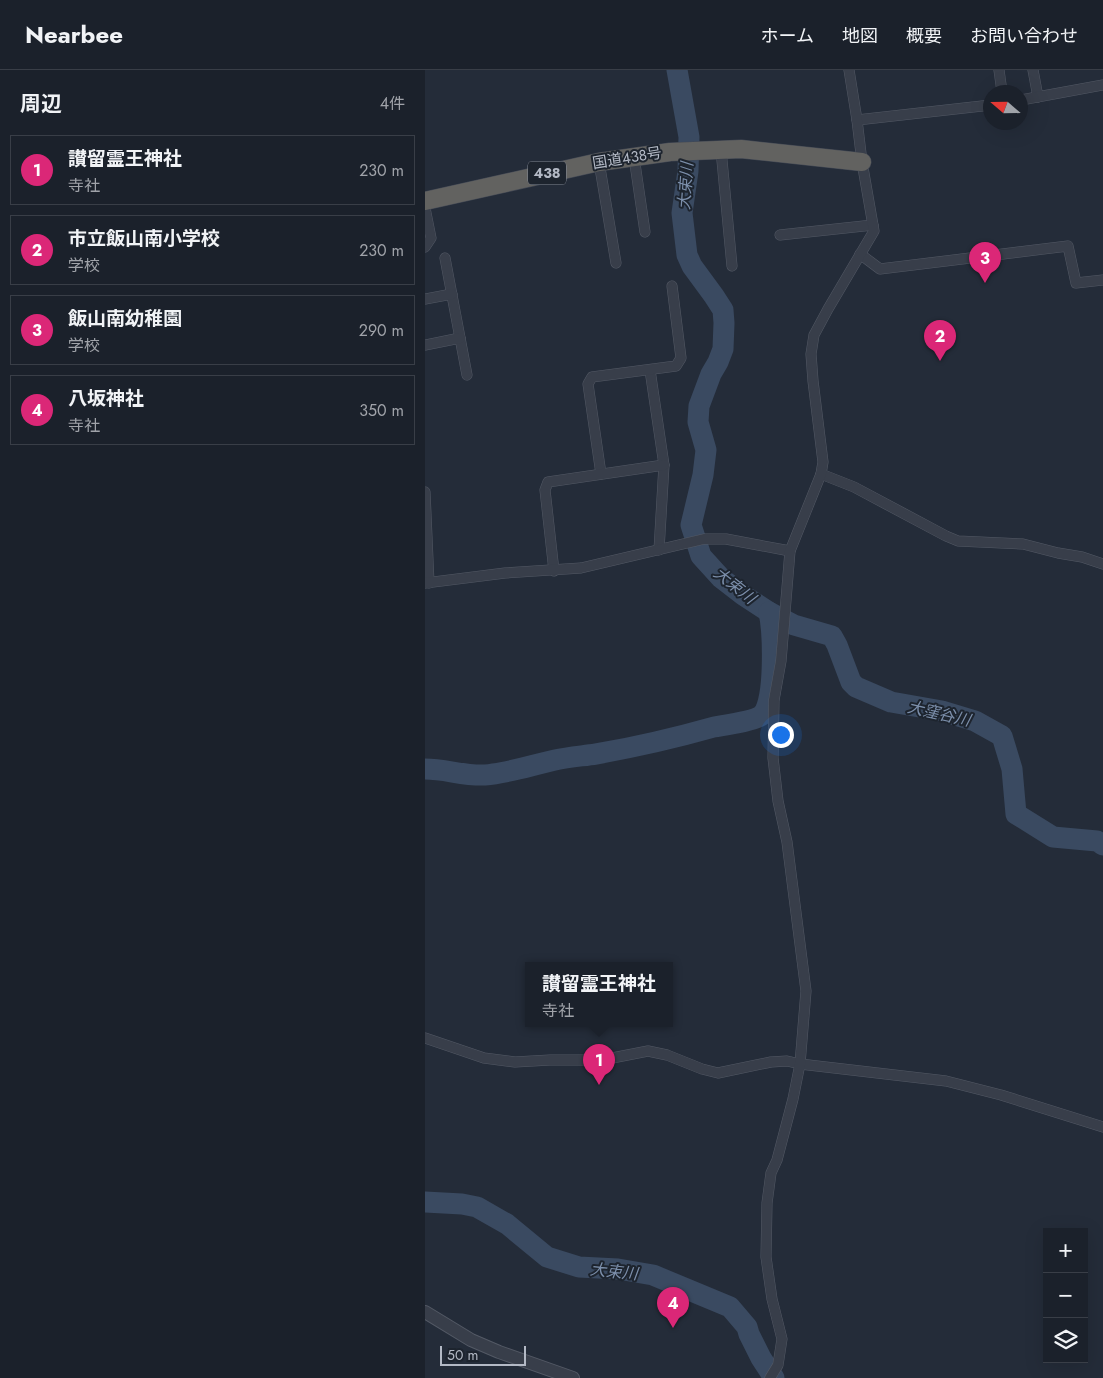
<!DOCTYPE html>
<html lang="ja">
<head>
<meta charset="utf-8">
<style>
  :root { --surface:#1b212b; --page:#242933; --text:#f1f3f6; --muted:#a0a3a9; --line:#393e47; --accent:#db2777 }
  body { margin:0; font-family:Jost,"Noto Sans JP",sans-serif; background:var(--page); color:var(--text) }
  .controls { position:absolute; right:15px; bottom:15px; display:grid; overflow:hidden; border-radius:0px; box-shadow:0 5px 20px #0002 }
  .controls button { width:45px; height:45px; display:grid; place-items:center; padding:0; border:0; border-bottom:1px solid var(--line); background:var(--surface); color:var(--text); font:25px sans-serif }
  .compass { position:absolute; left:558px; top:15px; width:45px; height:45px; border-radius:50%; background:var(--surface); box-shadow:0 5px 20px #0002; rotate:290deg }
  .scale { position:absolute; left:15px; bottom:12px; width:86px; box-sizing:border-box; padding-left:5px; border:2px solid #b3b9c5; border-top:0; font-size:14px; line-height:18px; white-space:nowrap; color:#b3b9c5; -webkit-text-stroke:4px #1d242e; paint-order:stroke }
  .you { position:absolute; left:355px; top:664px; width:18px; height:18px; margin:-12px; border:4px solid #fff; border-radius:50%; background:#1a73e8; box-shadow:0 0 0 8px #1a73e833 }
  .badge { display:grid; place-items:center; width:32px; height:32px; border-radius:50%; background:var(--accent); color:#fff; font-size:16px; font-weight:700 }
  .pin { position:absolute; translate:-50% -41px; filter:drop-shadow(0 1px 2px #0008) }
  .pin::after { content:''; position:absolute; top:26px; width:18px; height:15px; background:inherit; clip-path:polygon(0 0,100% 0,50% 100%) }
  .popup { position:absolute; left:100px; top:892px; width:148px; height:65px; box-sizing:border-box; display:grid; place-content:center; border-radius:0px; background:var(--surface); filter:drop-shadow(0 1px 4px #0005); font-size:16px; white-space:nowrap; color:var(--muted) }
  .popup b { font-size:19px; color:var(--text) }
  .popup::after { content:''; position:absolute; left:50%; top:100%; margin-left:-10px; border:10px solid transparent; border-top-color:var(--surface) }
  .list { margin:0; padding:0; list-style:none }
  h2 { display:flex; justify-content:space-between; align-items:center; height:65px; margin:0; padding:0 20px; font-size:21px }
  h2 small { font-size:16px; font-weight:400; color:var(--muted) }
  .list li { display:grid; grid-template-columns:32px 1fr auto; gap:15px; align-items:center; box-sizing:border-box; height:70px; margin:0 10px 10px; padding:0 10px; border:1px solid var(--line); border-radius:0px }
  .list b { display:block; font-size:19px; white-space:nowrap }
  .list p { margin:0; font-size:16px; white-space:nowrap; color:var(--muted) }
  .list em { font-size:16px; font-style:normal; color:var(--muted) }
  .icon { flex:none; width:28px; height:28px; fill:none; stroke:currentColor; stroke-width:2; stroke-linecap:round; stroke-linejoin:round }
  .map { position:relative; flex:none; width:678px; height:1308px; overflow:hidden }
  header { display:flex; align-items:center; gap:30px; box-sizing:border-box; height:70px; padding:0 25px; background:var(--surface); border-bottom:1px solid var(--line) }
  header strong { font-size:24px }
  nav { display:flex; gap:28px; margin-inline-start:auto; font-size:18px }
  main { display:flex }
  aside { flex:1; background:var(--surface) }
  .map>svg:first-child { display:block }
  .lines { fill:none; stroke-linecap:round; stroke-linejoin:round }
  .river { stroke:#3a4a61; stroke-width:21 }
  .minor-casing { stroke:#535965; stroke-width:11 }
  .tertiary-casing { stroke:#535965; stroke-width:14 }
  .trunk-casing { stroke:#434955; stroke-width:19 }
  .minor { stroke:#383e4a; stroke-width:10 }
  .tertiary { stroke:#383e4a; stroke-width:12 }
  .trunk { stroke:#626260; stroke-width:18 }
  .labels { text-anchor:middle; stroke-width:4; stroke-linejoin:round; paint-order:stroke }
  .shield { fill:#1d242e; stroke:#868c98; stroke-width:1 }
  .shield-label { font-size:14px; font-weight:bold; fill:#b3b9c5 }
  .street-label { font-size:15px; fill:#b3b9c5; stroke:#1d242e }
  .water-label { font-size:16px; font-style:italic; fill:#7c8fab; stroke:#1d242e }
</style>
</head>
<body>
<header>
<strong>Nearbee</strong>
<nav><a>ホーム</a><a>地図</a><a>概要</a><a>お問い合わせ</a></nav>
</header>
<main>
<aside>
<h2>周辺<small>4件</small></h2>
<ul class="list">
<li><span class="badge">1</span><div><b>讃留霊王神社</b><p>寺社</p></div><em>230 m</em></li>
<li><span class="badge">2</span><div><b>市立飯山南小学校</b><p>学校</p></div><em>230 m</em></li>
<li><span class="badge">3</span><div><b>飯山南幼稚園</b><p>学校</p></div><em>290 m</em></li>
<li><span class="badge">4</span><div><b>八坂神社</b><p>寺社</p></div><em>350 m</em></li>
</ul>
</aside>
<div class="map">
<svg width="678" height="1308" viewBox="0 0 678 1308">
  <rect width="100%" height="100%" fill="#242c39"/>
  <g class="lines">
    <!-- river -->
    <g class="river">
      <path d="M252 0 264 67 263 101 257 143 262 185 267 196 289 226 298 240 299 253 298 279 293 292 286 304 274 336 273 352 281 380 278 405 266 455 276 486 296 508 318 525 344 542 369 555 407 566 412 575 426 612 431 617 466 632 517 641 550 651 577 666 587 699 591 744 628 767 672 771 678 775"/>
      <path d="M0 699C21 699 38 706 60 705 84 703 107 695 130 690 144 687 158 686 171 684 211 677 250 668 289 657 300 655 330 651 337 645 351 631 348 561 344 542"/>
      <path d="M0 1132 37 1134 52 1137 82 1154 122 1187 154 1197 193 1199 228 1205 305 1237 322 1257 324 1264 336 1288 349 1308"/>
    </g>
    <defs>
      <g id="minor">
        <path d="M574 0 577 22"/>
        <path d="M608 0 613 27"/>
        <path d="M596 30 678 15"/>
        <path d="M432 50 566 35"/>
        <path d="M296 80 307 196"/>
        <path d="M209 87 220 162"/>
        <path d="M174 92 191 193"/>
        <path d="M0 138 6 168 0 177"/>
        <path d="M355 165 448 155"/>
        <path d="M435 184 455 199 643 176 651 213 678 210"/>
        <path d="M20 188 42 305"/>
        <path d="M0 229 27 224"/>
        <path d="M0 275 35 268"/>
        <path d="M225 300 239 395 234 480"/>
        <path d="M176 404 163 314 167 307 251 296 256 288 247 216"/>
        <path d="M396 404 429 417 521 466 533 471 598 474 633 483 657 487 678 494"/>
        <path d="M0 422 4 513"/>
        <path d="M129 501 120 420 123 412 239 395"/>
        <path d="M0 513 80 503 156 498 279 469H301L365 481"/>
        <path d="M0 968 59 988 90 992 125 990H177L223 981 242 985 277 999 293 1003 346 992 362 991 375 994 521 1011 576 1025 678 1057"/>
        <path d="M345 1308 353 1295 357 1269 347 1229 341 1187 342 1133 346 1103 352 1090 368 1029 375 994 381 921 362 772 353 731 348 688 349 630 356 591 365 481 396 404 398 392 388 311 386 284 389 265 403 239 449 161 437 92 432 50 424 0"/>
      </g>
      <path id="tertiary" d="M0 1242 46 1270 74 1282 148 1308"/>
      <path id="trunk" d="M0 131 174 92 245 82 316 79 437 92"/>
    </defs>
    <!-- minor casing -->
    <use href="#minor" class="minor-casing"/>
    <!-- tertiary casing -->
    <use href="#tertiary" class="tertiary-casing"/>
    <!-- trunk casing -->
    <use href="#trunk" class="trunk-casing"/>
    <!-- minor -->
    <use href="#minor" class="minor"/>
    <!-- tertiary -->
    <use href="#tertiary" class="tertiary"/>
    <!-- trunk -->
    <use href="#trunk" class="trunk"/>
  </g>
  <g class="labels">
    <!-- shield labels -->
    <rect class="shield" x="103" y="91.5" width="38" height="23" rx="4"/>
    <g class="shield-label">
      <text x="122" y="108">438</text>
    </g>
    <!-- street labels -->
    <g class="street-label">
      <text transform="translate(202 88) rotate(-9)" y="5">国道438号</text>
    </g>
    <!-- water labels -->
    <g class="water-label">
      <text transform="translate(260 116) rotate(-86)" y="6">大束川</text>
      <text transform="translate(310 515) rotate(38)" y="6">大束川</text>
      <text transform="translate(514 643) rotate(13)" y="6">大窪谷川</text>
      <text transform="translate(189 1201) rotate(6)" y="6">大束川</text>
    </g>
  </g>
</svg>
<div class="controls">
<button>+</button>
<button>−</button>
<button><svg class="icon" aria-label="layers" viewBox="0 0 24 24"><path d="M12 4l9 5-9 5-9-5zM3 14l9 5 9-5"/></svg></button>
</div>
<svg class="compass" viewBox="-18 -18 36 36"><path d="M0-13l5 13h-10z" fill="#e53935"/><path d="M0 13l5-13h-10z" fill="#a0a3a9"/></svg>
<div class="scale">50 m</div>
<div class="you"></div>
<div class="pin badge" style="left:174px;top:1015px">1</div>
<div class="popup"><b>讃留霊王神社</b>寺社</div>
<div class="pin badge" style="left:515px;top:291px">2</div>
<div class="pin badge" style="left:560px;top:213px">3</div>
<div class="pin badge" style="left:248px;top:1258px">4</div>
</div>
</main>
</body>
</html>
